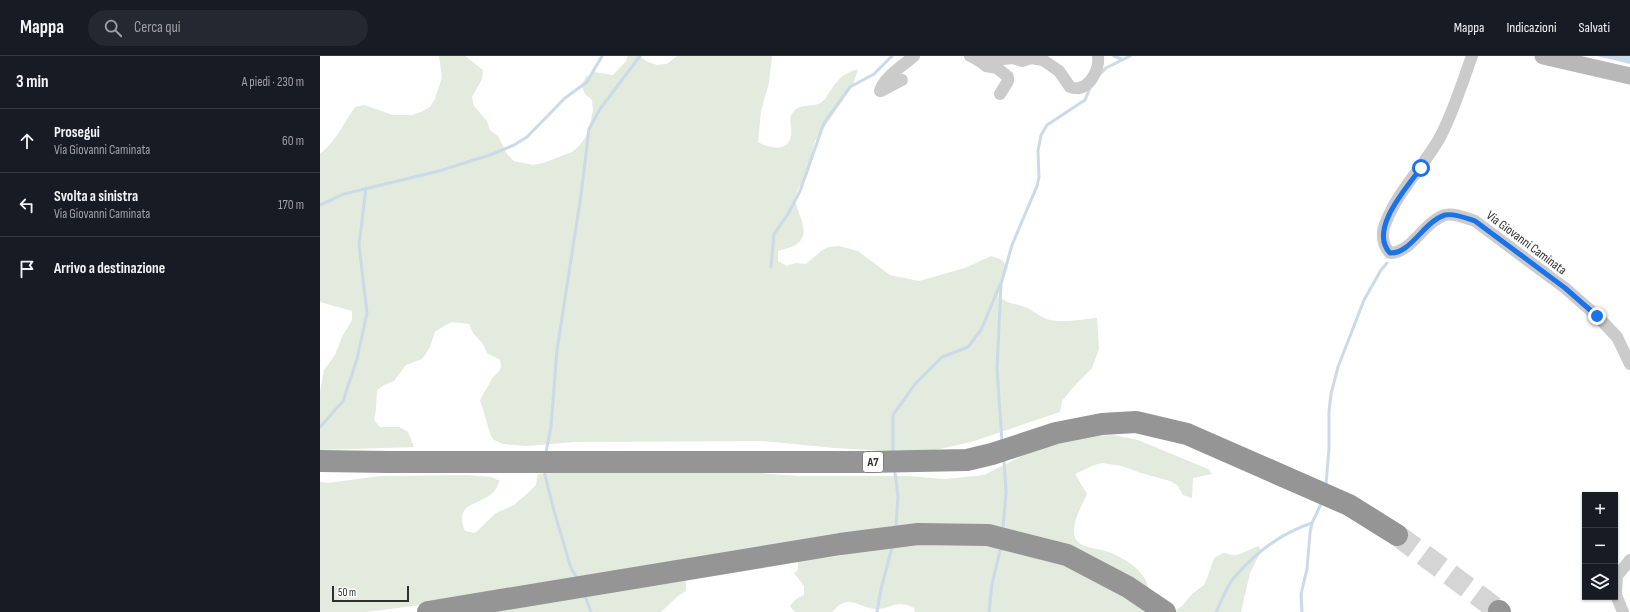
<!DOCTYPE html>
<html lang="it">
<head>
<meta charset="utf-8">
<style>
  :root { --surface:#171b24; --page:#242831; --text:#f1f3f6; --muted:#9ea1a6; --line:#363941 }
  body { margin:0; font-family:"Sofia Sans Condensed",sans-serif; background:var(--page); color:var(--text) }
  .controls { position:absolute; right:12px; bottom:12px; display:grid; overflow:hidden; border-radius:0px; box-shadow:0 1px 3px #0004 }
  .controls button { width:36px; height:36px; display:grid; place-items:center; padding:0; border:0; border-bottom:1px solid var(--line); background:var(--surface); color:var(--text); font:20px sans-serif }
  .scale { position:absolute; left:12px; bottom:10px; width:77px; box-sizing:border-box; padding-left:4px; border:2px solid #2e2e2e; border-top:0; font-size:11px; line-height:14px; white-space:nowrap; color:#2e2e2e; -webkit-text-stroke:3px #fff; paint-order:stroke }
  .stop { position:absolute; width:12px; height:12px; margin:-9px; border:3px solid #1a73e8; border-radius:50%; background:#fff }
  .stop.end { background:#1a73e8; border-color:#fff; box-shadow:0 1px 4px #0008 }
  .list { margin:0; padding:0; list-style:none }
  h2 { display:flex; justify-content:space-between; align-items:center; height:52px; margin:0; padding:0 16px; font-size:17px }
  h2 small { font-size:13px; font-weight:400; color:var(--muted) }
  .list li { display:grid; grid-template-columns:26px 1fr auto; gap:12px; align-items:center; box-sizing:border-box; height:64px; padding:0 16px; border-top:1px solid var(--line) }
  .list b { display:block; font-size:15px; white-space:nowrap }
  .list p { margin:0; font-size:13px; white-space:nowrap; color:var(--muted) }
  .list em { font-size:13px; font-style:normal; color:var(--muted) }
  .icon { flex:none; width:22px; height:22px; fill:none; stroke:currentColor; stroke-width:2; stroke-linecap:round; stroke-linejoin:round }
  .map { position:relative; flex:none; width:1310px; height:556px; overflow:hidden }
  header { display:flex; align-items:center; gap:24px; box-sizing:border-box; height:56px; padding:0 20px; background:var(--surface); border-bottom:1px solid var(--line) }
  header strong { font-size:19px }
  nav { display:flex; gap:22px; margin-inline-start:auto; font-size:14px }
  .search { width:280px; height:36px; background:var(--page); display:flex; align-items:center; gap:10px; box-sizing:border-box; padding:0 14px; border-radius:22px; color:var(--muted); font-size:15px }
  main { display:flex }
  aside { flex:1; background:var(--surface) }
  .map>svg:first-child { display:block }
  .green { fill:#e3eade }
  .water { fill:#ccdae8 }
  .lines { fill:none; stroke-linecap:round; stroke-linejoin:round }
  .stream { stroke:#ccdae8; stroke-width:3 }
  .motorway-tunnel { stroke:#d5d5d5; stroke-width:22; stroke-dasharray:22 11; stroke-linecap:butt }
  .minor { stroke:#cbcbcb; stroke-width:12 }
  .secondary { stroke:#b8b8b8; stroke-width:17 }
  .motorway { stroke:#959595; stroke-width:22 }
  .route { stroke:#1a73e8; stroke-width:5 }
  .labels { text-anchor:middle; stroke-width:4; stroke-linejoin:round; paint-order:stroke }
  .shield { fill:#fff; stroke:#6d6d6d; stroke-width:1 }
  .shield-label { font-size:12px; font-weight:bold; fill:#2e2e2e }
  .street-label { font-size:13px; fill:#2e2e2e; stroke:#fff }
</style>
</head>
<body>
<header>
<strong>Mappa</strong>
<div class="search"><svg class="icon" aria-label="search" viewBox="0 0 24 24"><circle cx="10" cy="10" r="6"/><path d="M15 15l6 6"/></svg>Cerca qui</div>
<nav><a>Mappa</a><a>Indicazioni</a><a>Salvati</a></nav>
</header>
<main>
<aside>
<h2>3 min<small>A piedi · 230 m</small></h2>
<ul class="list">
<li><svg class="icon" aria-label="ahead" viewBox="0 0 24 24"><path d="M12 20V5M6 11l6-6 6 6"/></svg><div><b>Prosegui</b><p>Via Giovanni Caminata</p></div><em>60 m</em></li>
<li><svg class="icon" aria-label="left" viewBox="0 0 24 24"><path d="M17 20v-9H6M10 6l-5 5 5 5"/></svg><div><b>Svolta a sinistra</b><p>Via Giovanni Caminata</p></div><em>170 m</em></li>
<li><svg class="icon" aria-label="arrive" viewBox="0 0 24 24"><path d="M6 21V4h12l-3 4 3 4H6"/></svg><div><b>Arrivo a destinazione</b></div></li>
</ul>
</aside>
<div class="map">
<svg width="1310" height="556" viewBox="0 0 1310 556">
  <rect width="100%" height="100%" fill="#fff"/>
  <!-- green -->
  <g class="green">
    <path d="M119 0H145L163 14 162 23 152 41 154 50 167 65 170 74 178 80 187 98 194 105 213 109 223 107 252 96 259 90 265 82 269 73 273 54 272 44 265 38 261 29 266 21 274 16 293 19 306 5 308 0H319L328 6 337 9 347 8 357 0H452L449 27 441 55 438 86C448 92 468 97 471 80 473 71 466 62 475 54 482 47 496 52 503 45 506 43 508 38 510 35 519 22 523 18 538 13L533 29 495 85C492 95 493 106 489 115 486 124 477 130 476 140 473 154 493 175 478 187 474 191 464 193 458 195V205L467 210 476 207 486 208 501 195 509 191 519 190 538 195 570 219 599 225 645 212 671 200 682 204 688 212 683 221 678 240C689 249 694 247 706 251 712 254 716 258 722 261 737 269 761 263 777 262L779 293 772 312 757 327 742 345 740 356 651 386 602 397 515 392 443 385 255 386 207 390 183 388 174 384 171 380 160 344 173 321 180 314 181 309 180 304 167 297 163 288 153 277 149 268 132 266 119 273 115 276 110 291 102 303 86 309 74 325 64 329 57 334 56 354 54 364 60 371H79L88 376 94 391 0 394V336L4 314 15 299 22 281 32 264V255L0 246V98C16 85 24 67 35 51L44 49 73 59H92L101 56 110 51 115 43 122 21Z"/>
    <path d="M793 379 818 384 888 413 892 418 873 422 872 442 863 439 858 430 850 425 821 417 802 410 782 407 772 410 755 418 767 438C763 447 757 457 755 467 749 492 769 490 785 495 799 499 818 510 825 523 830 532 829 546 830 556H595L594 552C575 542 572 554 555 553 546 552 536 546 528 546 520 547 517 551 512 556H475L470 550 476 543 484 539V530L474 517 478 514V497L366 510V535L358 540 341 556H109V548L46 556H0V426L8 427 60 420 148 419 171 421 180 425C178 427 177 431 176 433 163 451 132 444 145 475L155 477 176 457 194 449 209 436 216 429 218 418 298 413 401 414 479 420H588L625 423 664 419 724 389 772 380Z"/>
    <path d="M939 490 941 495 930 517 921 556H854L863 549 872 538 884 529 888 520 894 502 903 497C907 497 909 499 913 499 919 500 931 492 939 490Z"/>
  </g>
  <!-- water -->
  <path class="water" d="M1277 0H1310V8Z"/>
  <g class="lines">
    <!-- stream -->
    <g class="stream">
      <path d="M794 0 801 3"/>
      <path d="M779 19 786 12 810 0"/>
      <path d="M0 149 24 138 119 115 173 98 194 89 207 81 245 42 267 26 282 0"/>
      <path d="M451 211 454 178 468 158 480 135 504 67 530 31 554 18 572 0"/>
      <path d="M0 371 23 345 37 303 47 257 39 189 46 132"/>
      <path d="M682 386 677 313 681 228 692 189 717 130 719 121 718 95 721 79 727 69 765 44 770 32"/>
      <path d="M573 395V359L595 328 622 301 648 291 661 274 680 229"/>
      <path d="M226 396 231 371 237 294 261 139 269 73 280 53 320 0"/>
      <path d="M224 415 234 455 251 512 256 520"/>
      <path d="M575 417 578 440 576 470"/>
      <path d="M1006 429 1009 392V355L1011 338 1018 311 1044 244 1061 214 1067 207"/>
      <path d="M683 472 686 436 684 405"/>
      <path d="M265 540 271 556"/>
      <path d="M557 556 561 533 572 492"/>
      <path d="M669 556 672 528 681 491"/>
      <path d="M896 556C901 546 906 532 913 523 934 498 961 477 992 467"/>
      <path d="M982 556 981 538 987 513 990 477 992 467 1001 448"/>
    </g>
    <!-- motorway-tunnel -->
    <path class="motorway-tunnel" d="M1077 479 1179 555"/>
    <!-- minor -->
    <g class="minor">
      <path d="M650 0 658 4 666 10 677 12 688 21V25L680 38"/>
      <path d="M1152 0C1142 27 1133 58 1119 83 1103 111 1078 135 1066 166 1061 176 1062 189 1070 197 1092 197 1103 166 1125 159 1134 157 1146 162 1155 165L1245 232 1277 260 1297 281 1310 308"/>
      <path d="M658 4 683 3 693 2 702 5 711 2 723 4 739 15 750 31C767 38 780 15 778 0"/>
      <path d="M560 35C563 22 584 9 594 0"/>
      <path d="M561 35 582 24"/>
      <path d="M1303 556 1296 539 1297 520 1310 504"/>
    </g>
    <!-- secondary -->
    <path class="secondary" d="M1223 0 1310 20"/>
    <!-- motorway -->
    <g class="motorway">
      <path d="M0 405 69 406H548L647 404 672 398 736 377 782 368 816 366 867 378 1029 449 1077 479"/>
      <path d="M1179 555 1180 556"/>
      <path d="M108 556 520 488 598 478 668 479 747 499 808 531 845 556"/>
    </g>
  </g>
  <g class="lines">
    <!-- route -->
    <path class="route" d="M1101 112C1087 131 1048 174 1070 197 1091 198 1103 166 1125 159 1134 157 1146 162 1155 165L1245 232 1277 260"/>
  </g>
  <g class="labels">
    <!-- shield labels -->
    <rect class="shield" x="543" y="396" width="20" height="20" rx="3"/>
    <g class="shield-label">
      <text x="553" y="410">A7</text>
    </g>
    <!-- street labels -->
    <g class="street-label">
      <text transform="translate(1207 186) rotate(37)" y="5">Via Giovanni Caminata</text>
    </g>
  </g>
</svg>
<div class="controls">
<button>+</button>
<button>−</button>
<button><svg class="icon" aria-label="layers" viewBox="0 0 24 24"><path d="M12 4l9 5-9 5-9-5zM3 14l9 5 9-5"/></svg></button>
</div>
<div class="scale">50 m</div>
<div class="stop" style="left:1101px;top:112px"></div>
<div class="stop end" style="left:1277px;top:260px"></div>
</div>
</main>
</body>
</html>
